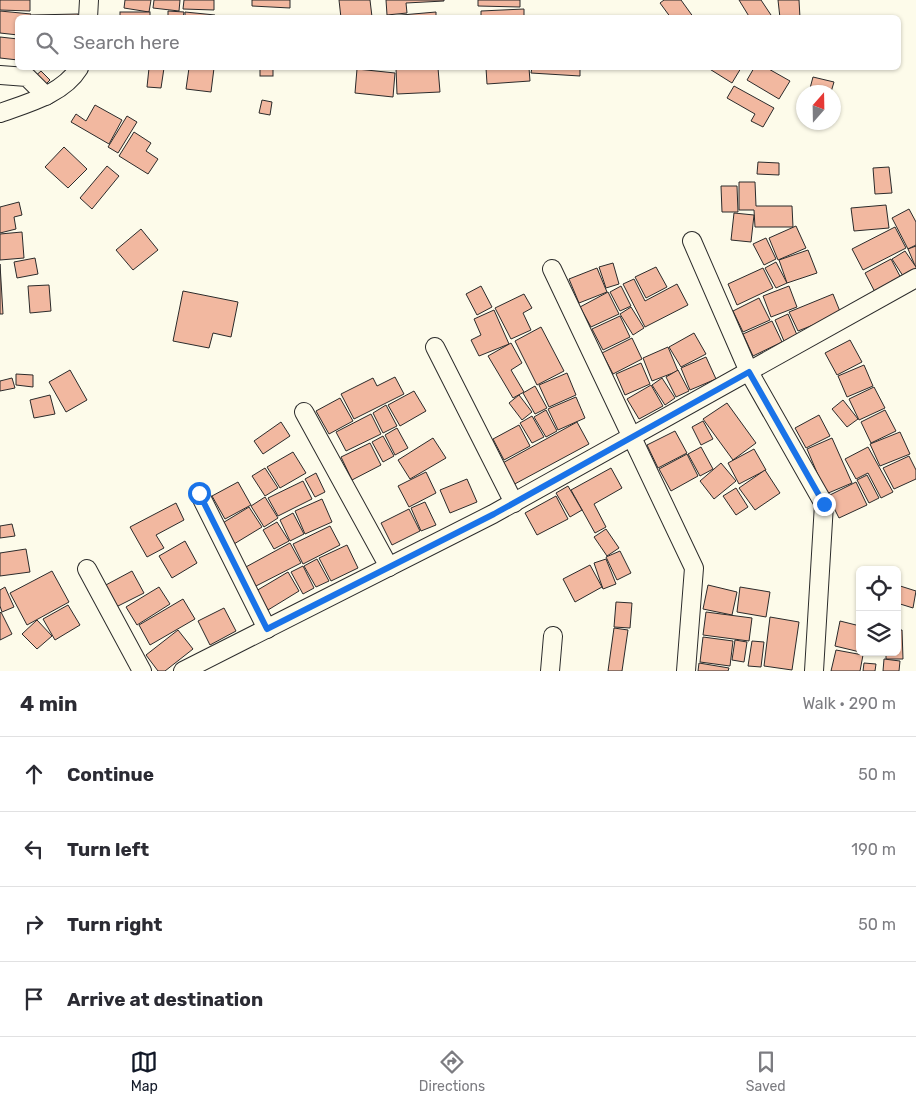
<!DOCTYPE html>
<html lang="en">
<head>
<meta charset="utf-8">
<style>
  :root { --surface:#fff; --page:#f7f7f7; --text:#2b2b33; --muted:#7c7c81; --line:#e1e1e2; --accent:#111827 }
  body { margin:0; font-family:Rubik,sans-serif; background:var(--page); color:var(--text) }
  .controls { position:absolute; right:15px; bottom:15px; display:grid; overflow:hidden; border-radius:8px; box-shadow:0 1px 4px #0004 }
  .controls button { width:45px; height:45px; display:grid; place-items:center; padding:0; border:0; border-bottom:1px solid var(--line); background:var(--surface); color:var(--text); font:25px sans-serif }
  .compass { position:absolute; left:796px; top:85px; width:45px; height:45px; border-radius:50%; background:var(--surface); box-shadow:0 1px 4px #0004; rotate:20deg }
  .stop { position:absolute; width:15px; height:15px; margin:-11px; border:4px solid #1a73e8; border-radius:50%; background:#fff }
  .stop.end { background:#1a73e8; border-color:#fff; box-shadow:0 1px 5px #0008 }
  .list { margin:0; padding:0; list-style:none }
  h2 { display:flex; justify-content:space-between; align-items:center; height:65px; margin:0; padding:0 20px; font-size:21px }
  h2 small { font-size:16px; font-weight:400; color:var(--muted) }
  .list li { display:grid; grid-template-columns:32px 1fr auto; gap:15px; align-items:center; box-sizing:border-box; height:75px; padding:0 20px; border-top:1px solid var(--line) }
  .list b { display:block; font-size:19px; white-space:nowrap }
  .list em { font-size:16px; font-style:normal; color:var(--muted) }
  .icon { flex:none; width:28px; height:28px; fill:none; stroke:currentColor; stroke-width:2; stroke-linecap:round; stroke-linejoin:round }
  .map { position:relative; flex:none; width:916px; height:671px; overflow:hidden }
  .search { position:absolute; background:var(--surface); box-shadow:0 1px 4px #0004; left:15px; right:15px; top:15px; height:55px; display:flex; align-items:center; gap:12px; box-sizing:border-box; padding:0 18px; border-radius:8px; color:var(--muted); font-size:19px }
  .sheet { height:365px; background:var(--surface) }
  nav { display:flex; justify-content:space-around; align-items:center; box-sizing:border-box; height:70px; border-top:1px solid var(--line); background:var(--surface); font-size:14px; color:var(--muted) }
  nav a { display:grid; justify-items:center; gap:2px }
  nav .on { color:var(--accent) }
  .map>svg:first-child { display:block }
  .building { fill:#f2b8a0; stroke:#2b2b2b }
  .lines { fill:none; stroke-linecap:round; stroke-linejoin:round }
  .street-casing { stroke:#2b2b2b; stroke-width:20 }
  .street { stroke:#fdfbea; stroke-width:18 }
  .route { stroke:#1a73e8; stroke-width:6 }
</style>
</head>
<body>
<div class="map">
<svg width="916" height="671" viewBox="0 0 916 671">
  <rect width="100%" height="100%" fill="#fdfbea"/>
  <!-- building -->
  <g class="building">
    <path d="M0 0H30V11L0 10Z"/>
    <path d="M125 0H151L149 12 124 8Z"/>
    <path d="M154 0H180L179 11 153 8Z"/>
    <path d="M184 0H214V10L183 9Z"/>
    <path d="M252 0H290V8L252 6Z"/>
    <path d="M339 0H370L372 17 341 18Z"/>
    <path d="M386 0H444V1L406 3 407 13 387 15Z"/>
    <path d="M478 0H520V7L478 6Z"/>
    <path d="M664 0H681L694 18H671L660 3Z"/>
    <path d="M739 0H761L773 18H750Z"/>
    <path d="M778 0H799L800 18H780Z"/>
    <path d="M524 9V18H481V11Z"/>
    <path d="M0 11 31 14V18H18V35L0 33Z"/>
    <path d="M168 11 184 12 183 18H168Z"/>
    <rect x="120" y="12" width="30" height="6"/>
    <path d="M185 12 215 15V18H185Z"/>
    <path d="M436 12V18H390V16Z"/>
    <path d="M78 14V18H32V15Z"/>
    <path d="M0 37 18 39V60L0 58Z"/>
    <path d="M149 68H164L161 88 147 87Z"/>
    <path d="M189 68H214L211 92 186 89Z"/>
    <rect x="260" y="68" width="13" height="8"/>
    <path d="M396 68H438L440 92 397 94Z"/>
    <path d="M486 68H529L530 81 487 84Z"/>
    <path d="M532 68H580V76L531 73Z"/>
    <path d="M708 68H741L732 83Z"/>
    <path d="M754 68H767L790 81 779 99 747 80Z"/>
    <path d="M357 69 395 73 393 97 355 93Z"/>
    <path d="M41 71 50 80 43 87 33 78Z"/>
    <path d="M813 77 834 82 831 92H809Z"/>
    <path d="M734 86 774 108 763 127 751 121 755 114 727 98Z"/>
    <path d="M262 100 272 102 270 115 259 113Z"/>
    <path d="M95 105 122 120 109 144 71 122 76 114 86 121Z"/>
    <path d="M127 116 137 122 118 153 108 147Z"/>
    <path d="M134 132 151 143 146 151 158 159 148 174 119 156Z"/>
    <path d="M64 147 87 169 68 188 45 167Z"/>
    <path d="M758 162 779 163V175L757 174Z"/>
    <path d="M107 166 119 176 92 209 80 198Z"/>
    <path d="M889 167 892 193 875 194 873 168Z"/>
    <path d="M739 182H755L756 206H792L793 227H755L754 210H739Z"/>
    <path d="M721 186H737L738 212H722Z"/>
    <path d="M19 202 22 215 14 217 16 229 0 233V207Z"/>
    <path d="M886 205 889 228 854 231 851 208Z"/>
    <path d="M909 209 916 222V245L908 249 892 218Z"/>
    <path d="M734 213 754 215 751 242 731 240Z"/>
    <path d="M796 226 806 248 778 260 769 238Z"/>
    <path d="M895 227 906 248 863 270 852 249Z"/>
    <path d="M141 229 158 250 133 270 116 250Z"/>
    <path d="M22 232 24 258 0 260V234Z"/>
    <path d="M766 238 776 259 764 265 753 244Z"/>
    <path d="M916 246V268L908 249Z"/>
    <path d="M808 250 817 273 787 283 779 260Z"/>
    <path d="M905 251 916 267V272L905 279 892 259Z"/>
    <path d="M35 258 38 274 17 278 14 262Z"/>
    <path d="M891 259 902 280 876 294 865 273Z"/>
    <path d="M776 262 787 283 776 288 765 268Z"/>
    <path d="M613 263 619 284 606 288 599 267Z"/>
    <path d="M0 264 3 314H0Z"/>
    <path d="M656 267 667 287 646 298 635 277Z"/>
    <path d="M597 268 607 292 579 303 569 279Z"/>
    <path d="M763 268 773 288 737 305 728 284Z"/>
    <path d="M634 279 645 301 677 284 688 305 645 327 623 284Z"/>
    <path d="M49 285 51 311 30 313 28 286Z"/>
    <path d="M481 286 492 307 477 315 466 294Z"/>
    <path d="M621 286 631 306 620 311 610 292Z"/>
    <path d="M789 286 797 307 771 317 763 296Z"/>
    <path d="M183 291 238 302 231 337 213 333 209 348 173 341Z"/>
    <path d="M608 292 619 314 591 327 580 307Z"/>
    <path d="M524 294 532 308 523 313 531 330 511 339 495 308Z"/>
    <path d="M833 294 841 314 798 331 789 312Z"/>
    <path d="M759 298 770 320 743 332 733 311Z"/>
    <path d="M631 307 644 328 633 335 620 314Z"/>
    <path d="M494 310 509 344 479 356 471 340 481 335 474 319Z"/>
    <path d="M788 314 797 335 784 341 775 320Z"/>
    <path d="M620 316 630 337 603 350 592 329Z"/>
    <path d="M772 321 782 342 753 356 743 334Z"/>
    <path d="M541 327 564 371 537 385 515 341Z"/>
    <path d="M694 333 706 354 681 367 669 347Z"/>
    <path d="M632 338 642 359 613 374 602 353Z"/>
    <path d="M850 340 862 362 837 375 825 353Z"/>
    <path d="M511 343 522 363 511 370 524 392 513 398 488 356Z"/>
    <path d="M668 347 678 371 652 381 643 358Z"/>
    <path d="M706 357 716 379 690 390 681 368Z"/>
    <path d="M641 363 650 384 625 395 616 374Z"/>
    <path d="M864 365 873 386 847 397 838 376Z"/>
    <path d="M70 370 87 400 66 412 49 382Z"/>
    <path d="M678 370 689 391 676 397 666 377Z"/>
    <path d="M567 373 576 395 549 407 539 385Z"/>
    <path d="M16 374 33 375V387L16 385Z"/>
    <path d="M395 377 404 394 354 419 341 394 373 378 377 386Z"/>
    <path d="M12 378 15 388 0 391V381Z"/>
    <path d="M662 378 675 398 665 405 652 385Z"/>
    <path d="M651 385 663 406 639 419 627 399Z"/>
    <path d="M535 386 547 408 535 414 523 393Z"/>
    <path d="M874 387 885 408 859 420 849 399Z"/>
    <path d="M414 391 426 411 400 426 388 405Z"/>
    <path d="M50 395 55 414 34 418 30 400Z"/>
    <path d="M519 395 532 412 522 420 509 403Z"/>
    <path d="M576 397 585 418 558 430 548 409Z"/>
    <path d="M340 398 353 421 329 434 316 411Z"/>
    <path d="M843 400 858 419 847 427 832 409Z"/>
    <path d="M727 403 756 443 733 460 703 419Z"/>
    <path d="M386 405 397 426 383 433 373 413Z"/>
    <path d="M546 410 557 431 546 437 534 417Z"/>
    <path d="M885 410 896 431 871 443 861 422Z"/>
    <path d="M371 414 381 434 346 451 336 432Z"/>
    <path d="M819 415 830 436 806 448 795 428Z"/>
    <path d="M532 416 544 437 532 443 520 423Z"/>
    <path d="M703 421 713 439 701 445 692 427Z"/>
    <path d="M281 422 290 436 263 454 254 441Z"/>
    <path d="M577 422 589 444 511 486 499 465Z"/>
    <path d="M519 425 530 446 504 460 493 439Z"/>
    <path d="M397 428 408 448 395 455 385 435Z"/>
    <path d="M675 431 687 453 658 468 647 445Z"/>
    <path d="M900 432 910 454 880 466 870 444Z"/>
    <path d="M383 436 394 456 383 462 372 442Z"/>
    <path d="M433 438 446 458 410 479 398 460Z"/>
    <path d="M832 438 852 483 826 494 807 449Z"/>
    <path d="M370 443 381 465 352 480 341 457Z"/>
    <path d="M701 447 713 469 700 476 688 454Z"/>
    <path d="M868 447 893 492 881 498 868 473 856 479 845 459Z"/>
    <path d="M754 449 766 470 739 484 728 463Z"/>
    <path d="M293 452 306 473 280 488 267 467Z"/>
    <path d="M687 454 698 476 671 491 659 469Z"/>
    <path d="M909 456 916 470V479L894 489 883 468Z"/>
    <path d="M721 463 736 481 714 499 700 481Z"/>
    <path d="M265 468 278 488 265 496 252 476Z"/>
    <path d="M611 468 622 488 594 504 606 527 595 533 571 490Z"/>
    <path d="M765 470 780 493 755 510 739 488Z"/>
    <path d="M426 472 436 493 409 507 398 486Z"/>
    <path d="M316 473 325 492 315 497 305 479Z"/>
    <path d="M867 475 879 498 869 503 857 480Z"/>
    <path d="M467 479 477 502 450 513 440 490Z"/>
    <path d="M303 481 312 499 278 516 268 498Z"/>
    <path d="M238 482 251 505 225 519 212 496Z"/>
    <path d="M856 482 867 505 839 518 828 496Z"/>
    <path d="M568 486 582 510 570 517 556 493Z"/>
    <path d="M736 488 748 507 736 515 723 496Z"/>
    <path d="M556 496 568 519 537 535 525 513Z"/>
    <path d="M265 497 278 518 264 527 251 506Z"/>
    <path d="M322 499 332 522 305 534 295 511Z"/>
    <path d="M425 502 436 525 421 531 411 508Z"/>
    <path d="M176 503 184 520 156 535 164 548 147 557 130 527Z"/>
    <path d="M249 507 262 527 234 544 221 524Z"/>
    <path d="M409 509 420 531 392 545 381 523Z"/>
    <path d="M293 513 304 534 290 541 280 520Z"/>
    <path d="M277 522 289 541 274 549 263 530Z"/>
    <path d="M12 524 15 536 0 538V526Z"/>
    <path d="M330 526 340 545 303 564 293 544Z"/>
    <path d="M606 529 619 548 607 556 594 537Z"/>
    <path d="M185 541 197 563 172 578 159 556Z"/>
    <path d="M290 543 301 563 254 587 244 568Z"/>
    <path d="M347 545 358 568 331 581 319 558Z"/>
    <path d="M26 549 30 572 0 576V553Z"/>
    <path d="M620 551 631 573 617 580 606 557Z"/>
    <path d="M317 559 329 581 316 587 304 566Z"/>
    <path d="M606 559 616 584 603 589 594 563Z"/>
    <path d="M590 565 602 587 575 602 563 579Z"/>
    <path d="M303 566 314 588 303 594 291 572Z"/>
    <path d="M52 571 69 602 27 625 10 593Z"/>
    <path d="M132 571 144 593 116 607 104 586Z"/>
    <path d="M288 572 299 591 268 610 256 591Z"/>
    <path d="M708 585 737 592 732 615 703 609Z"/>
    <path d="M897 585 916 591 913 608 897 603Z"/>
    <path d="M5 587 14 607 2 612 0 606V590Z"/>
    <path d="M159 587 170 604 137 625 126 607Z"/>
    <path d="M740 587 770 592 766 617 737 612Z"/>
    <path d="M183 599 195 619 150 645 139 625Z"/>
    <path d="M616 602 632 603 630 628 614 627Z"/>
    <path d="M68 605 80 625 55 640 43 619Z"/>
    <path d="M224 608 236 631 210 645 198 621Z"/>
    <path d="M1 612 12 634 0 640V613Z"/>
    <path d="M706 612 752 618 749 641 703 635Z"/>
    <path d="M770 617 799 622 792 670 764 666Z"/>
    <path d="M37 620 52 636 37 649 22 634Z"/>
    <path d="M840 621 860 626V652L835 646Z"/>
    <path d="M614 628 628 630 622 671H608Z"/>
    <path d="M178 630 193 649 165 671H158L146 655Z"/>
    <path d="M897 630H902L903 659H886V652H897Z"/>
    <path d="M703 637 733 641 730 666 700 662Z"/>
    <path d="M735 640 747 642 744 662 732 660Z"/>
    <path d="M752 641 764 642 761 667 748 666Z"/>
    <path d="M836 650 863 655 860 671H831Z"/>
    <path d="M884 659 900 661 899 671H883Z"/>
    <path d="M699 663 729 668 728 671H698Z"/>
    <path d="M864 663 876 664 875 671H863Z"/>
  </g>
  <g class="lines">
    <defs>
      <g id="street">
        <path d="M88 18 89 0"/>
        <path d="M0 75 27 77 46 96"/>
        <path d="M0 113C28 103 63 94 79 68"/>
        <path d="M692 241 749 372 824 504 814 671"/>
        <path d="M552 269 694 568 686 671"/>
        <path d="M435 347 514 503"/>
        <path d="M304 412 389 567"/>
        <path d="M199 493 267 629"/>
        <path d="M87 569 142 671"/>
        <path d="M183 671 493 514 916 278"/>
        <path d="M550 671 553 636"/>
      </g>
    </defs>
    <!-- street casing -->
    <use href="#street" class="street-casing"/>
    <!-- street -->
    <use href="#street" class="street"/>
  </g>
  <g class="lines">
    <!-- route -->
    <path class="route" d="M199 493 267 629 494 514 749 372 824 504"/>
  </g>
</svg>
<div class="controls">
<button><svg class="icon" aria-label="locate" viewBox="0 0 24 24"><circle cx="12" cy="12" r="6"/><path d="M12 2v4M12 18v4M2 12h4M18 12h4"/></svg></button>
<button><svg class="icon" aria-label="layers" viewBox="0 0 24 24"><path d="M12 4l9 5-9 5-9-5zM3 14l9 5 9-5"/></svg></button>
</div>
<svg class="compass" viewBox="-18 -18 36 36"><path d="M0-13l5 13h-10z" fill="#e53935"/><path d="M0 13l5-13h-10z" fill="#7c7c81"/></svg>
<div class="stop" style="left:199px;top:493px"></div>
<div class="stop end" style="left:824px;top:504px"></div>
<div class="search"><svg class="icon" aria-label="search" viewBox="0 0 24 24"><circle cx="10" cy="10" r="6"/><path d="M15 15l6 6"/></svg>Search here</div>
</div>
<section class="sheet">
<h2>4 min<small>Walk · 290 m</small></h2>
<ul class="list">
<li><svg class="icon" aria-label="ahead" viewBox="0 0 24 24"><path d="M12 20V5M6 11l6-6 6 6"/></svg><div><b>Continue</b></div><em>50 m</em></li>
<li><svg class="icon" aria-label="left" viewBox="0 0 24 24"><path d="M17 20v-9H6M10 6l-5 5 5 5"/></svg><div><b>Turn left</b></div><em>190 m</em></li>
<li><svg class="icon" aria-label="right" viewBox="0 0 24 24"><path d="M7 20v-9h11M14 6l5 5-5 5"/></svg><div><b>Turn right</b></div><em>50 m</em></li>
<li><svg class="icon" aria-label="arrive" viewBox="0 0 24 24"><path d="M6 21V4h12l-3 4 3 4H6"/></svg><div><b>Arrive at destination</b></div></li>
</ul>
</section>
<nav>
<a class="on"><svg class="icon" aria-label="map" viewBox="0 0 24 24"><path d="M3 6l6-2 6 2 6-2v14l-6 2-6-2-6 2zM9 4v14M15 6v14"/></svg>Map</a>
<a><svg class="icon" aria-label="directions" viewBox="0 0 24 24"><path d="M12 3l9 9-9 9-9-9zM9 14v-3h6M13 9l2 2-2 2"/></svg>Directions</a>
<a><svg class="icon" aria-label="saved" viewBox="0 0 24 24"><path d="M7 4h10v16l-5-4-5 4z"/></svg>Saved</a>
</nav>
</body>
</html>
